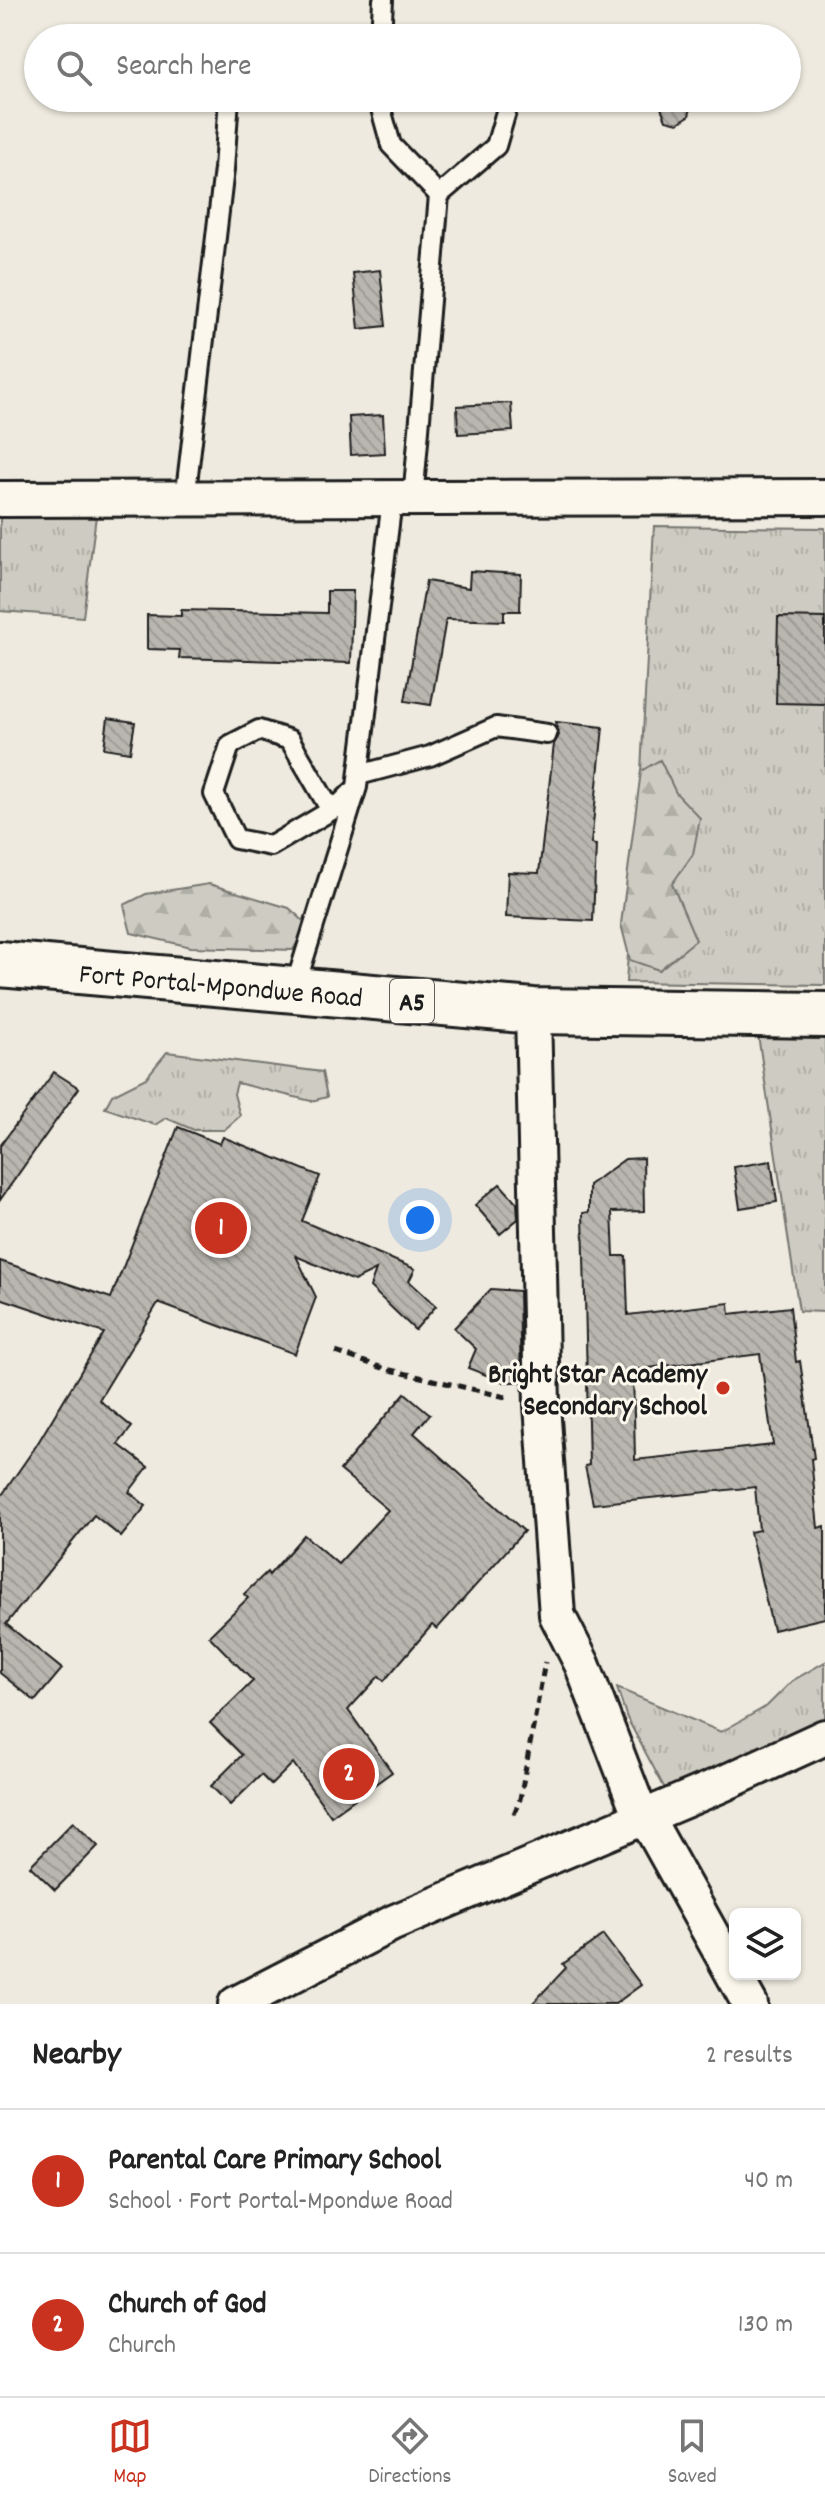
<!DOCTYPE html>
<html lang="en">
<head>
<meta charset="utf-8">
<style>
  :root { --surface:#fff; --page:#f2f2f2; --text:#222; --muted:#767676; --line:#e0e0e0; --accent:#c8321e }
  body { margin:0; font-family:Dekko,sans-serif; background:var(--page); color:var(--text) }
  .controls { position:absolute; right:24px; bottom:24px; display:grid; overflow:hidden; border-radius:12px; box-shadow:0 2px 6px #0004 }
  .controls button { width:72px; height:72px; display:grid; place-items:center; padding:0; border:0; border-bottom:2px solid var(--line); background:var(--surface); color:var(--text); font:40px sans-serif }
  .you { position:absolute; left:420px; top:1220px; width:28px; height:28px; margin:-20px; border:6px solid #fff; border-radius:50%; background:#1a73e8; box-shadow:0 0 0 12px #1a73e833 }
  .badge { display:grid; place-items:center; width:52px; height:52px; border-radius:50%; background:var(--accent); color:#fff; font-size:26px; font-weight:700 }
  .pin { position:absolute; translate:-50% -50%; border:4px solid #fff; box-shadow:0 2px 8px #0006 }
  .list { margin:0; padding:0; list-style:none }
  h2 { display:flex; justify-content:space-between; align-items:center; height:104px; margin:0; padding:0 32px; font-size:34px }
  h2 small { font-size:26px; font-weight:400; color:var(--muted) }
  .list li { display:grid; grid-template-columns:52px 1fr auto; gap:24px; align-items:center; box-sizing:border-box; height:144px; padding:0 32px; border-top:2px solid var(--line) }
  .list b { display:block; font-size:30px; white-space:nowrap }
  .list p { margin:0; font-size:26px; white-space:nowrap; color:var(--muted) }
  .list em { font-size:26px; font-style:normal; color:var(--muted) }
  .icon { flex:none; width:44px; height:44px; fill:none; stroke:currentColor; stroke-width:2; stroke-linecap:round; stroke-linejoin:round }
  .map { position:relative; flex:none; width:825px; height:2004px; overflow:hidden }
  .search { position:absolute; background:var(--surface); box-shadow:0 2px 6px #0004; left:24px; right:24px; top:24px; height:88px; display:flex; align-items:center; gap:20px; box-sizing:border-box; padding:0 28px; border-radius:44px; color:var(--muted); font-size:30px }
  .sheet { height:392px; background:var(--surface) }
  nav { display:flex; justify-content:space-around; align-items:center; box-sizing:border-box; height:112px; border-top:2px solid var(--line); background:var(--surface); font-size:22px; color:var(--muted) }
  nav a { display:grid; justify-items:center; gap:4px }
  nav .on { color:var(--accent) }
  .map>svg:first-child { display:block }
  .grass { fill:url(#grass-tufts); stroke:#75746f; stroke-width:2 }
  .forest { fill:url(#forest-firs); stroke:#75746f; stroke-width:2 }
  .building { fill:url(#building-back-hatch); stroke:#1c1c1c; stroke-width:2; fill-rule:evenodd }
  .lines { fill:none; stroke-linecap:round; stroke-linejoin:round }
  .lane-casing { stroke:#1c1c1c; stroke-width:24 }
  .street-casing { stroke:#1c1c1c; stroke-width:40 }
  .highway-casing { stroke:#1c1c1c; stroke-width:50 }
  .path { stroke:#1c1c1c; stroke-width:5; stroke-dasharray:8 6; stroke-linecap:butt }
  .lane { stroke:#fbf7ec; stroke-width:18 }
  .street { stroke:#fbf7ec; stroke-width:34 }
  .highway { stroke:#fbf7ec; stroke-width:44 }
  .poi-dot { fill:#c8321e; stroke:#fbf7ec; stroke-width:3 }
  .labels { text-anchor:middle; stroke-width:6; stroke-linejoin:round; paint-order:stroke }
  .shield { fill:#fbf7ec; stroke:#5f5e5a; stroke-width:2 }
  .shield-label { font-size:26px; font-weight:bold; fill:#1c1c1c }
  .street-label { font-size:28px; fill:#1c1c1c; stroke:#fbf7ec }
  .poi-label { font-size:28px; font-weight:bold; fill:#1c1c1c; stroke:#fbf7ec; text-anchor:end }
</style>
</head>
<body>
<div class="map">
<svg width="825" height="2004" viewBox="0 0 825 2004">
  <defs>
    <pattern id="grass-tufts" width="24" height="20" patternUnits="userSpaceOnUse" patternTransform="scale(2)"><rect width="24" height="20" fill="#ceccc2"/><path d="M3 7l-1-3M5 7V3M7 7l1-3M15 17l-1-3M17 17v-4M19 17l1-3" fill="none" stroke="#b0afa6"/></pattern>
    <pattern id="forest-firs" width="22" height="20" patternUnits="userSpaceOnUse" patternTransform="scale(2)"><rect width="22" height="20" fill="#ceccc2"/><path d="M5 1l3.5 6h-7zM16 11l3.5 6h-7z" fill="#b0afa6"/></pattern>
    <pattern id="building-back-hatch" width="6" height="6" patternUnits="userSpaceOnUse" patternTransform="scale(2)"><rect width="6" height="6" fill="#b9b6af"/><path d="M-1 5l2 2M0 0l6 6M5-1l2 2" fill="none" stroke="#9e9c96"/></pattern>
  </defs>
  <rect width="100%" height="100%" fill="#eeeadf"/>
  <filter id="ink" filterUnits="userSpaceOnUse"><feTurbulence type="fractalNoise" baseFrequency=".0125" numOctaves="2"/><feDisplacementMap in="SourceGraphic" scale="16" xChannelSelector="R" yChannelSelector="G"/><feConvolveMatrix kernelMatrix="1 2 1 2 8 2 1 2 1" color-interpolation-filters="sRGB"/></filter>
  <g filter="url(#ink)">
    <!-- grass -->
    <g class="grass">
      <path d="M97 508 83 617 0 611V512Z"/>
      <path d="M654 526 825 528V985L626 982 641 771Z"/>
      <path d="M757 1028 825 1031V1312L799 1311Z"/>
      <path d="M167 1052 322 1072 327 1097 311 1101 237 1083 234 1094 240 1116 224 1130H194L166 1118 155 1125 105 1108 112 1095 146 1078Z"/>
      <path d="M825 1662V1738L696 1795 664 1787 627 1718 617 1688 721 1732 767 1706 792 1681Z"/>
    </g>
    <!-- forest -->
    <g class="forest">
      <path d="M660 760 676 793 700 818 693 854 672 884 696 940 659 970 630 960 621 924 641 771Z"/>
      <path d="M209 884 289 908 308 925 293 950 191 947 131 933 124 905 146 894Z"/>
    </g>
    <!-- building -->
    <g class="building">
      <path d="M657 98H693L689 116 678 123 666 120Z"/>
      <path d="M380 270 386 326 359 329 353 273Z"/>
      <path d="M511 403 513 431 458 434 457 406Z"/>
      <path d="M383 415 385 453 351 455 349 417Z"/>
      <path d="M470 571 521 574 520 611H504V621L446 619 431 705 405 701 426 581 469 588Z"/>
      <path d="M327 591H353L351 663 179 658 180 650 147 649V615L181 616V610L327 613Z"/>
      <path d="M778 617 825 618V704L776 703Z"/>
      <path d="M108 718 135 722 130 752 104 748Z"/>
      <path d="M556 722 603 727 591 844 596 845 593 921 506 917 508 872 539 873 554 744 559 735Z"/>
      <path d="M54 1072 79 1088 0 1200V1146Z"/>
      <path d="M178 1127 220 1144 223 1137 320 1176 302 1221 415 1269 409 1281 436 1306 415 1330 370 1287 376 1270 354 1281 296 1256 316 1297 295 1354 158 1303 99 1400 132 1427 118 1444 148 1467 129 1492 146 1506 121 1537 94 1515 6 1624 62 1669 35 1701 0 1673V1498L36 1446 104 1333 0 1298V1261L111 1298Z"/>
      <path d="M643 1158 644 1211 612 1212 614 1256H626L628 1315 729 1303 730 1314 790 1307 796 1362 800 1361 814 1458 811 1459 818 1528 825 1526V1618L773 1630 750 1532 759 1530 755 1487 593 1504 585 1466 589 1465 583 1213 589 1212V1185L625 1159ZM760 1354 773 1445 635 1460 633 1370Z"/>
      <path d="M771 1161 777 1202 740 1208 734 1167Z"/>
      <path d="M500 1184 517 1203 518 1219 500 1234 475 1205Z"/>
      <path d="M491 1289 519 1291 521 1382H504L468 1368 476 1349 454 1328Z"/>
      <path d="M405 1393 430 1414 414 1433 524 1531 437 1629 432 1625 384 1681 379 1676 348 1710 392 1772 331 1816 293 1763 271 1785 261 1775 230 1805 211 1786 242 1755 210 1723 253 1681 209 1636 248 1598 244 1594 267 1572 269 1575 304 1535 338 1564 388 1510 340 1470Z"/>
      <path d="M73 1822 98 1846 55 1890 30 1866Z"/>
      <path d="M603 1935 641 1985 615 2004H532L566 1968 563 1964Z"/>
    </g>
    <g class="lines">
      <defs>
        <g id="lane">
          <path d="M381 38 383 0"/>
          <path d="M378 98 391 145 439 195"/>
          <path d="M185 500 224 169 229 98"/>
          <path d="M413 500 439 195 496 146 510 98"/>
          <path d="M359 775 430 756 496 727 547 734"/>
          <path d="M337 807 326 802 290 740 259 730 230 745 214 794 236 839 271 846 337 807 352 792"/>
          <path d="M294 990 357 787 392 500"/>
        </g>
        <g id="street">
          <path d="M0 499 825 497"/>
          <path d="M533 1011 542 1405 557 1615 582 1664 641 1817 653 1830 750 2004"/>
          <path d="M236 2004 393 1923 720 1785 825 1737"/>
        </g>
        <path id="highway" d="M0 964 533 1011 825 1015"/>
      </defs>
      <!-- lane casing -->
      <use href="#lane" class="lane-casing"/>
      <!-- street casing -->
      <use href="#street" class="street-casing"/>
      <!-- highway casing -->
      <use href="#highway" class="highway-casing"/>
      <!-- path -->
      <g class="path">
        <path d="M336 1352 386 1369 510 1398"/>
        <path d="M514 1814 520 1799 545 1662"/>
      </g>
      <!-- lane -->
      <use href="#lane" class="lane"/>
      <!-- street -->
      <use href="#street" class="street"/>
      <!-- highway -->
      <use href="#highway" class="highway"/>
    </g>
  </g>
  <!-- markers -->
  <circle class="poi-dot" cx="723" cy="1388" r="8"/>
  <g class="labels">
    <!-- shield labels -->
    <rect class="shield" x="390" y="979" width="44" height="44" rx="6"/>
    <g class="shield-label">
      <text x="412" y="1010">A5</text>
    </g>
    <!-- street labels -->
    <g class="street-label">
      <text transform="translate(221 984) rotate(5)" y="10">Fort Portal-Mpondwe Road</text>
    </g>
    <!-- poi labels -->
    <g class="poi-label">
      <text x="707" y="1382">Bright Star Academy<tspan x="707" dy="32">Secondary School</tspan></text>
    </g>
  </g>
</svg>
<div class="controls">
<button><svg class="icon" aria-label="layers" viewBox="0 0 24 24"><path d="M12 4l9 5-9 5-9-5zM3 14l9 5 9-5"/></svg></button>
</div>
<div class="you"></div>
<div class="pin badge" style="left:221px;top:1228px">1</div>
<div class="pin badge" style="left:349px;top:1774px">2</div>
<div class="search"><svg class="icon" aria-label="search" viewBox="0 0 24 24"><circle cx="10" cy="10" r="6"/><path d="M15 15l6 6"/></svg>Search here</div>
</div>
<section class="sheet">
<h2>Nearby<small>2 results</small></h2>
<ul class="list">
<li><span class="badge">1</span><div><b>Parental Care Primary School</b><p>School · Fort Portal-Mpondwe Road</p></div><em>40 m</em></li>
<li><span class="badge">2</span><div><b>Church of God</b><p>Church</p></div><em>130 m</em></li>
</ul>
</section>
<nav>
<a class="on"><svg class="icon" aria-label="map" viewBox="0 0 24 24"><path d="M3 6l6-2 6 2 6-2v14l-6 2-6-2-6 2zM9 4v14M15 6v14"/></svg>Map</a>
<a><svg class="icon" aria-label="directions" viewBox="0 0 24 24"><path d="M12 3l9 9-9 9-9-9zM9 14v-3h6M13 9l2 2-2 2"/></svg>Directions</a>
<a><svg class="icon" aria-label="saved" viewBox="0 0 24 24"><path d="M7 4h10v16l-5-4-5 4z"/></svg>Saved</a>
</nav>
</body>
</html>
